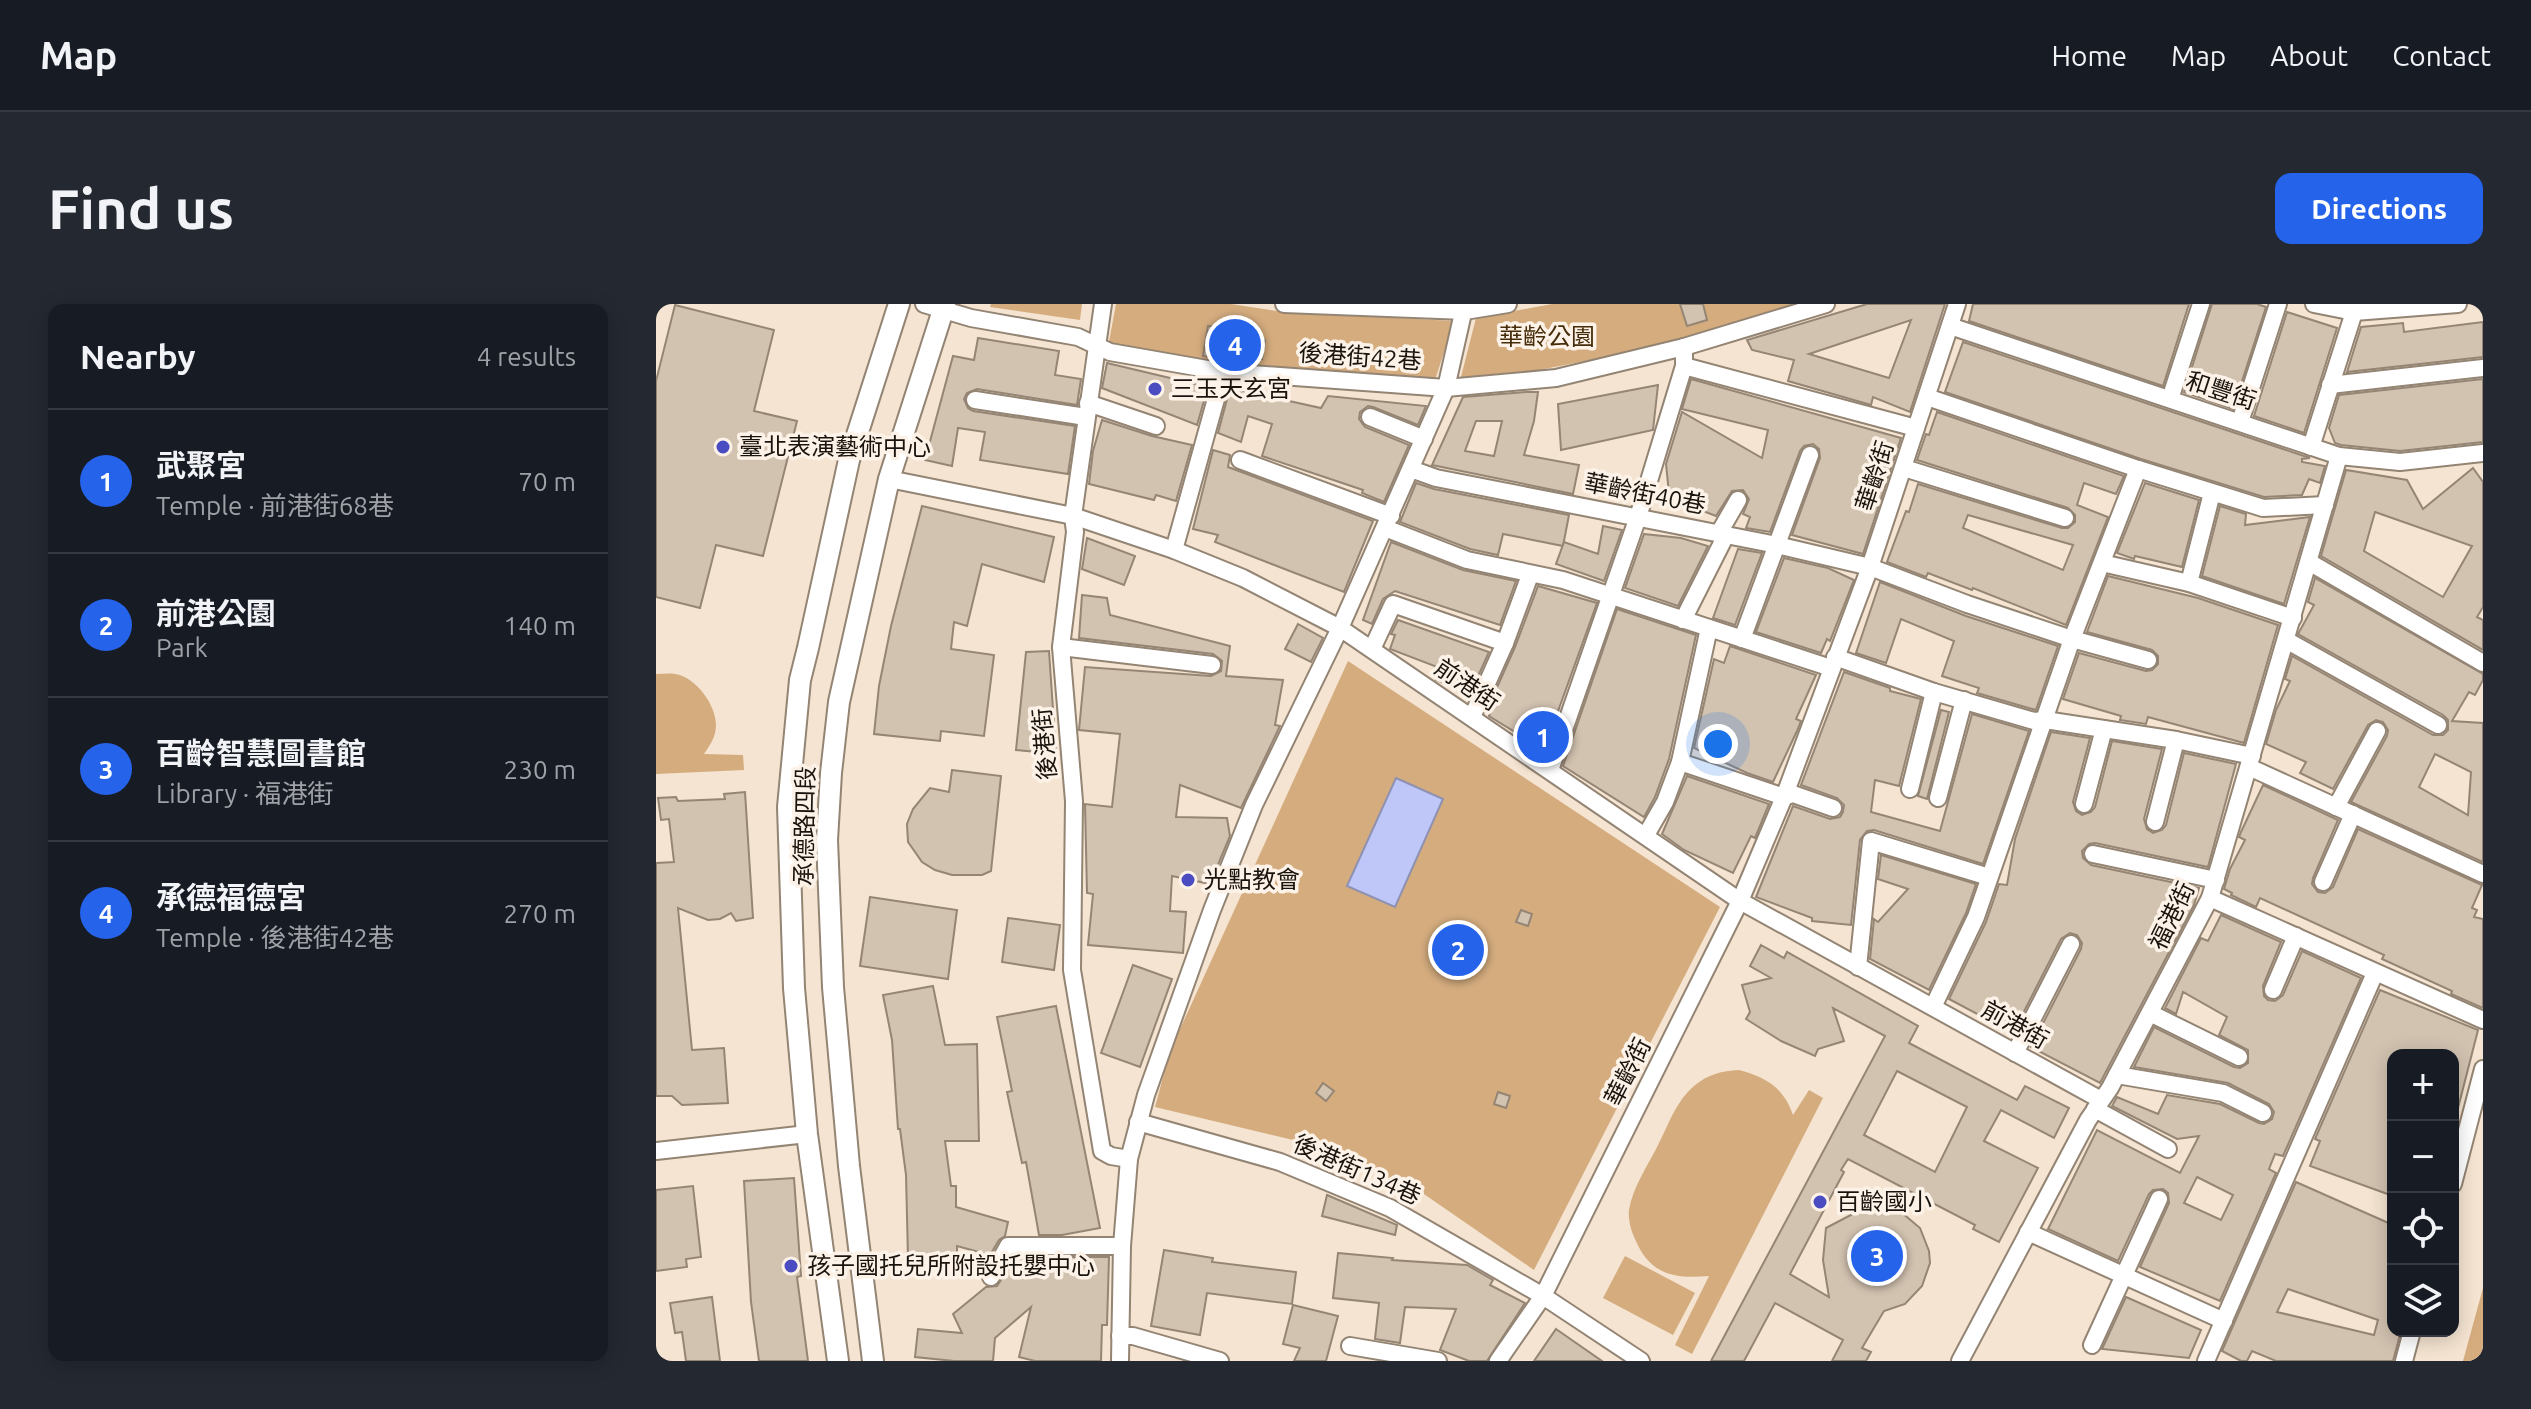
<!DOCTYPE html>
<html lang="en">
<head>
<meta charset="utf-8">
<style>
  :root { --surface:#171b24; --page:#242831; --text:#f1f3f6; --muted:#9ea1a6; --line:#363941; --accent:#2563eb }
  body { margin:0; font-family:Ubuntu,"Noto Sans TC",sans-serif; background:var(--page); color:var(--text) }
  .controls { position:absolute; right:24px; bottom:24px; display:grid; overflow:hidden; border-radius:16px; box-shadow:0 4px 20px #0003 }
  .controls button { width:72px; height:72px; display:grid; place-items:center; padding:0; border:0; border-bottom:2px solid var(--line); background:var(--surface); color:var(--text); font:40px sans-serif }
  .you { position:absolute; left:1062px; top:440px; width:28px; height:28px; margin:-20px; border:6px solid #fff; border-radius:50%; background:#1a73e8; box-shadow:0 0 0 12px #1a73e833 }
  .badge { display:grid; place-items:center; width:52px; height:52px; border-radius:50%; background:var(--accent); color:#fff; font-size:26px; font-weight:700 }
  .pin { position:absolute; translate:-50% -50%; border:4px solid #fff; box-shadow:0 2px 8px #0006 }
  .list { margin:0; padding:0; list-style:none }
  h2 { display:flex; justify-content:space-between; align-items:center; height:104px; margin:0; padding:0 32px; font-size:34px }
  h2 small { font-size:26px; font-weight:400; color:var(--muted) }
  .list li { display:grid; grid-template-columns:52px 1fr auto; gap:24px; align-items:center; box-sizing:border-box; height:144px; padding:0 32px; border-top:2px solid var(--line) }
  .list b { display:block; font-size:30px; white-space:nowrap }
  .list p { margin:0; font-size:26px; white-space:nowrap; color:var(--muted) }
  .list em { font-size:26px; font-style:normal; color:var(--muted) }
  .icon { flex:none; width:44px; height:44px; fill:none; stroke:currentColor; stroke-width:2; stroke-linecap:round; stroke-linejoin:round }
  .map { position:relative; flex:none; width:1827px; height:1057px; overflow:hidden; border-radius:16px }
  header { display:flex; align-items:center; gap:48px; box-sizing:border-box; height:112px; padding:0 40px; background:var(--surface); border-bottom:2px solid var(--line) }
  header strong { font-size:38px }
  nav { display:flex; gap:44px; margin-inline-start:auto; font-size:28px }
  .intro { display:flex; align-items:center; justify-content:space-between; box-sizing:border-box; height:192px; padding:0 48px }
  h1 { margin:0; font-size:56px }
  .button { padding:20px 36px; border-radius:16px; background:var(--accent); color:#fff; font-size:28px; font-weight:700 }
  main { display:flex; gap:48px; padding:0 48px }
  aside { flex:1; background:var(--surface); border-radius:16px; box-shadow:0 4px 20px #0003 }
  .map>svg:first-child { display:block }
  .green { fill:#d4ac7e }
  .water { fill:#bfc7f9; stroke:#8e91b2; stroke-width:2 }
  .building { fill:#d2c2b0; stroke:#958574; stroke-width:2; fill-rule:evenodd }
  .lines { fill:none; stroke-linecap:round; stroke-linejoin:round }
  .minor-casing { stroke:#938473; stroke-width:20 }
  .major-casing { stroke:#938473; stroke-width:24 }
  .minor { stroke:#fff; stroke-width:16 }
  .major { stroke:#fff; stroke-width:20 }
  .poi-dot { fill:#4b4cc2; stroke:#fdf2e7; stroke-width:3 }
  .labels { text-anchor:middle; stroke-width:7; stroke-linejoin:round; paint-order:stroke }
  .park-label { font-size:24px; fill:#452c0a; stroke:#fdf2e7 }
  .street-label { font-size:24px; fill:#1a140e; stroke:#fdf2e7 }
  .poi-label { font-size:24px; fill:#1a140e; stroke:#fdf2e7; text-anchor:start }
</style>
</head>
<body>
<header>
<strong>Map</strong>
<nav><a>Home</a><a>Map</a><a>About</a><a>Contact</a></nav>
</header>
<div class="intro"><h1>Find us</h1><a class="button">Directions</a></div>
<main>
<aside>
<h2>Nearby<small>4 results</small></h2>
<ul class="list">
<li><span class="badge">1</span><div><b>武聚宮</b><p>Temple · 前港街68巷</p></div><em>70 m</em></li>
<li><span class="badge">2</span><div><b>前港公園</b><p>Park</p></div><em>140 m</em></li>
<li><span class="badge">3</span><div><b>百齡智慧圖書館</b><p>Library · 福港街</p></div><em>230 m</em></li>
<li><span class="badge">4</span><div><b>承德福德宮</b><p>Temple · 後港街42巷</p></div><em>270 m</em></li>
</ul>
</aside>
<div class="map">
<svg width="1827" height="1057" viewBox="0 0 1827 1057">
  <rect width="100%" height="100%" fill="#f5e4d1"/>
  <!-- green -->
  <g class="green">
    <path d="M335 0H426L424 16 334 3Z"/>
    <path d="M460 0H575L628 8 798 17 779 76 569 62 452 43Z"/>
    <path d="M896 0H1143L1026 38 883 66 805 73 820 14Z"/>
    <path d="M692 357 1064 603 878 966 765 888 654 840 499 803 514 747Z"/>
    <path d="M0 370C6 370 13 369 19 370 40 373 60 401 60 421 60 433 54 441 48 450L87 451 88 466 0 470Z"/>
    <path d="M1083 766C1110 773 1128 784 1137 811L1153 786 1167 794 1036 1050 1019 1041 1053 972C1018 975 994 971 979 935 975 927 972 915 973 906 977 882 993 860 1003 839 1013 819 1021 796 1038 782 1052 770 1066 767 1083 766Z"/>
    <path d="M969 952 1039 989 1017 1031 947 994Z"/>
    <path d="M1827 984V1057H1807Z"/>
  </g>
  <!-- water -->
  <path class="water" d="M740 474 787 495 739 603 691 582Z"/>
  <!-- building -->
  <g class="building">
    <path d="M1024 0H1047L1051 16 1031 22Z"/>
    <path d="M1211 0H1289L1254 108 1217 93 1215 101 1132 77 1138 56 1096 46 1091 36ZM1255 16 1233 74 1153 50Z"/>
    <path d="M1317 0H1533L1507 82 1313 17Z"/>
    <path d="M1556 0H1601L1610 3 1577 105 1528 88Z"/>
    <path d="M19 1 118 26 98 107 141 117 107 252 60 241 44 304 0 293V77Z"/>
    <path d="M1631 8 1681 24 1648 129 1598 112Z"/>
    <path d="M1827 18V53L1691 68 1705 23 1747 19 1748 28Z"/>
    <path d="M552 22 572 24V30L609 36 606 55 569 49 568 55 547 52Z"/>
    <path d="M322 34 403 47 399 71 425 75 421 101 321 85 311 89 308 95 312 104 317 107 419 122 412 170 324 156 329 128 302 124 296 162 269 156 297 52 318 56Z"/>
    <path d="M1307 38 1654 154 1646 155V158L1669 162 1664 179 1653 175 1646 191 1608 193 1485 155 1289 88Z"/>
    <path d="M451 59 552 83 541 121 446 84Z"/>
    <path d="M1035 75 1245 134 1207 250 1136 231 1164 154 1163 145 1157 140 1148 142 1144 147 1114 228 1090 224 1094 213 1087 210 1093 195 1087 186 1076 187 1060 212 1034 202 1032 205 1014 199 1010 160 1026 108 1106 154 1112 126 1026 105Z"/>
    <path d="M1827 75V138L1744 147 1685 141 1679 139 1673 124 1683 91Z"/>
    <path d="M1002 81 997 126 905 146 902 100Z"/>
    <path d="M574 84 665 104 672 92 770 102 762 121 717 103 712 102 704 108 703 115 709 123 753 141 728 198 706 189 707 186 606 152 616 120 592 112 585 138 562 129Z"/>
    <path d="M870 88H882L878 117 868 151 923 161 917 190 776 161 807 93ZM820 117H846L838 152 809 147Z"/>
    <path d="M1281 108 1468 172 1460 190 1428 179 1421 201 1452 213 1410 321 1317 284 1316 286 1272 269 1270 273 1231 258 1250 207 1253 208 1262 180 1406 224H1412L1419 218V211L1412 204 1261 156 1270 130 1273 131ZM1312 211 1417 241 1407 266 1307 224Z"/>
    <path d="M446 116 496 132 536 141 520 197 500 191 498 196 433 180 437 147Z"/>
    <path d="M557 146 574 151 572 163 717 217 688 288 559 238 562 231 537 225Z"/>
    <path d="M1817 164 1827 178V303L1821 313 1827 316V346L1665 252 1690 166 1751 176 1767 205ZM1719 208 1816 242 1787 293 1708 247Z"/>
    <path d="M760 179 778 185 913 211 907 242 847 230 842 251 814 245 744 218Z"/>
    <path d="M1489 179 1543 196 1526 263 1479 252 1478 255 1461 249Z"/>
    <path d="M266 202 398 233 388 278 326 260 311 322 298 318 295 345 338 351 328 432 285 427 284 437 218 430 223 382 235 322Z"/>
    <path d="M1564 202 1590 210 1589 221 1654 213 1628 300 1546 272Z"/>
    <path d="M947 222 966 226 948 277 900 260 908 238 942 250Z"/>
    <path d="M988 230 1025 234 1052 242 1022 302 969 284Z"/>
    <path d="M431 234 479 252 468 281 426 265Z"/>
    <path d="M735 238 807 266 860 277 844 321 739 287 727 295 716 320 707 316Z"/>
    <path d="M1082 245 1106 249 1079 321 1057 314Z"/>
    <path d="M1128 254 1172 264 1198 276 1174 337 1171 335 1165 349 1100 328Z"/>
    <path d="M1452 272 1542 294 1622 321 1588 439 1492 413 1490 420 1464 416 1465 412 1407 395 1423 349 1490 367 1496 366 1502 360V352L1496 346 1431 328Z"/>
    <path d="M1659 274 1827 370V376L1819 391 1813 388 1796 417 1827 419V558L1695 498 1731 432 1732 426 1727 418 1720 416 1712 421 1677 485 1644 469 1650 458 1610 440 1620 406 1634 377 1629 375 1636 352 1777 431H1787L1792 426V416L1787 411 1642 330 1658 301 1652 298ZM1779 450 1815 468 1812 511 1763 483Z"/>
    <path d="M1224 278 1310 312 1402 342 1380 406 1321 389 1323 384 1286 372 1298 337 1245 315 1230 359 1200 349Z"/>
    <path d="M882 282 941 299 888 446 833 412 838 400 834 399 859 343Z"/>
    <path d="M426 291 451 294 454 311 574 342 570 372 627 376 619 421 624 422 585 504 524 481 520 513 571 514 574 532 554 580 516 572 514 607 530 608 527 649 432 641 437 590 431 589 429 500 456 503 464 430 423 426 429 363 555 372 565 367 566 357 557 350 423 334Z"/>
    <path d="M961 305 1040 331 1013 455 999 493 988 513 907 462Z"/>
    <path d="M742 316 833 348 814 390 780 376 784 364 734 345 739 331 735 330Z"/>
    <path d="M642 320 667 334 655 358 629 345Z"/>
    <path d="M1074 342 1160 371 1140 415 1145 417 1141 427 1117 478 1091 469 1038 444 1058 355 1068 359Z"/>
    <path d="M393 347 400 450 360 446 370 348Z"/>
    <path d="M1188 368 1234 384V387L1265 395 1243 482 1219 476 1215 508 1284 527 1316 410 1373 427 1327 560 1218 526 1211 527 1204 536 1195 621 1156 617V614L1100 593 1137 502 1174 515 1184 513 1187 508 1188 501 1181 494 1145 481Z"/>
    <path d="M1285 406 1293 408 1271 495 1262 492Z"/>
    <path d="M1395 428 1434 434 1417 498 1420 507 1426 511 1435 508 1439 503 1456 437 1506 445 1488 515 1491 525 1497 529 1506 526 1510 521 1528 449 1580 460 1552 563 1439 539 1433 540 1426 547 1427 554 1435 561 1543 584 1538 601 1444 779 1375 743 1425 645 1426 639 1421 631 1414 629 1405 635 1357 729 1293 695 1330 618 1343 580 1351 581 1359 535Z"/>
    <path d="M296 466 345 472 335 567 326 571H296L279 566 266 558 252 538 251 520 257 505 274 484 293 488Z"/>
    <path d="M1031 472 1113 500 1099 534 1095 532 1077 569 1028 546 1006 530Z"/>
    <path d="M1607 481 1682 516 1657 574 1656 580 1662 588 1669 589 1677 583 1702 525 1826 581 1816 604 1821 606 1818 613 1827 615V704L1795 690 1796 687 1726 655 1728 651 1604 594 1600 603 1575 591 1576 589 1568 585 1574 565 1589 536 1583 533 1585 528Z"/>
    <path d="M89 488 97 614 80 617 75 609 64 615 52 616 22 604 36 746 68 744 72 799 26 801 16 792H0V559L18 558 13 515 5 516 2 494 20 493 22 497 69 495 68 490Z"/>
    <path d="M1225 551 1320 580 1310 609 1273 686 1214 655 1218 615 1222 618 1252 585 1222 575Z"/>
    <path d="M214 593 301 606 292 675 204 662Z"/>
    <path d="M865 606 876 610 872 622 860 618Z"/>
    <path d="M1565 611 1625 638 1607 682 1608 692 1612 696 1619 697 1627 691 1646 647 1705 674 1627 852 1619 850 1613 865 1620 869 1564 997 1484 963 1513 899 1512 889 1507 885 1497 886 1493 890 1462 957 1392 925 1441 826 1524 869 1543 832 1521 835 1456 802 1461 793 1502 810 1511 791 1564 800 1603 819 1608 820 1616 815 1618 808 1613 800 1572 779 1478 763 1498 723 1578 763 1584 764 1592 759V746L1563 731 1571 713 1527 688 1520 710 1509 704 1545 634 1552 637ZM1541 873 1577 891 1565 916 1528 899Z"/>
    <path d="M352 614 404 621 398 666 346 658Z"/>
    <path d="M1105 641 1128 654 1131 648 1262 722 1253 739 1361 796 1369 782 1413 804 1398 834 1345 806 1328 837 1382 864 1343 938 1317 925 1319 921 1192 855 1185 866 1188 868 1134 970 1173 993 1167 956 1170 924 1210 903 1222 902 1245 908 1264 924 1273 947 1274 959 1266 982 1249 1000 1228 1007 1206 1044 1215 1048 1210 1057H1176L1187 1036 1119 999 1088 1057H1055L1229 732 1177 704 1188 737 1162 745 1159 752 1125 737 1090 715 1094 708 1086 681 1115 674 1094 662ZM1241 767 1311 803 1279 868 1208 831Z"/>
    <path d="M477 661 516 675 484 763 445 749Z"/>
    <path d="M277 682 289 741 321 740 323 837H289L295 882H300V903L352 918 349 932 343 936 334 951 301 942V954H252L250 871 244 825H242L236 736 227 691Z"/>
    <path d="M1724 686 1822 726 1801 808H1797V751H1737V892L1654 862 1664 837 1659 835Z"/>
    <path d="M400 702 444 924 406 931H383L370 858 366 859 351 788 356 787 341 713Z"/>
    <path d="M667 779 678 787 670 797 660 789Z"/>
    <path d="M842 788 854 792 850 804 838 800Z"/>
    <path d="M138 874 145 972 141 973 152 1057H103L95 998 88 877Z"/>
    <path d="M1640 878 1737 921V1027H1745L1737 1057H1620L1596 1047 1591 1057H1585L1566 1047ZM1632 985 1722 1016 1718 1031 1621 1008Z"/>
    <path d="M37 882 45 953 30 955 31 963 0 967V886Z"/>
    <path d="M671 891 741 921 739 931 666 912Z"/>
    <path d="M508 946 557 954 556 958 640 968 636 1000 551 989 544 1031 495 1022Z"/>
    <path d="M682 949 737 954 736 956 811 961 837 976 834 981 869 999 831 1057H813L784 1046 800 1005 749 1003 744 1039 719 1035 723 999 677 994Z"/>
    <path d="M359 953H453L451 1021H446L445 1057H379L363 1053 375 1003 339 1034 337 1057H298L259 1053 262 1025 306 1029 297 1010 330 983 341 982 352 965 360 958 356 957Z"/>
    <path d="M56 993 64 1057H30L26 1028 19 1029 14 999Z"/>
    <path d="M1470 993 1545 1026 1533 1054 1446 1045Z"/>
    <path d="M637 1001 682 1012 670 1057H638L644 1044 627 1040Z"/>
    <path d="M900 1025 946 1057H878Z"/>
  </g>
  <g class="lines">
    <defs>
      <g id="minor">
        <path d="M268 0 315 14 422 33 454 48 568 68 790 84 900 74 1028 43 1170 0"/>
        <path d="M447 0 417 212 419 228 405 343 418 497 416 666 446 847 455 852 473 855"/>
        <path d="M628 0 809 7 852 0"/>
        <path d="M1658 0 1698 8 1802 0"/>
        <path d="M1294 22 1683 152 1744 158 1827 149"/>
        <path d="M1028 62 1260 124"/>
        <path d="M1674 81 1827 64"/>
        <path d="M1271 93 1482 165 1607 204 1669 201"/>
        <path d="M1514 95 1545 0"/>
        <path d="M319 96 430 113"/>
        <path d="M432 99 500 122"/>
        <path d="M714 113 768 135"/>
        <path d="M1584 118 1622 0"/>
        <path d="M1655 143 1698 8"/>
        <path d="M584 156 735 212"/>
        <path d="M1248 164 1409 214"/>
        <path d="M755 165 780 174 1121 241 1214 263 1311 300 1416 335 1492 356"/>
        <path d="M233 175 417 212 518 246 587 274 684 324 1084 597 1445 796"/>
        <path d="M729 224 811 256 907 276 1175 364"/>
        <path d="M1063 229 1082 196"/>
        <path d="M518 246 563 84"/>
        <path d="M1653 258 1827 359"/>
        <path d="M1446 259 1533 279 1637 314"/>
        <path d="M1533 279 1556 189"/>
        <path d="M1027 316 1070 231"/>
        <path d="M1086 335 1154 151"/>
        <path d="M1630 336 1782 421"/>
        <path d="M405 343 556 361"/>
        <path d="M716 345 737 300 849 339"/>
        <path d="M1179 353 1278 388 1378 417 1389 416 1520 436 1596 452"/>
        <path d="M816 413 849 339 874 271"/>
        <path d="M1024 458 1128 493 1137 490 1177 504"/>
        <path d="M1593 463 1827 570"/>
        <path d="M894 466 982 213 1028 62V43"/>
        <path d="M1254 485 1278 388"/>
        <path d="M1282 494 1308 396"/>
        <path d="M1428 500 1448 425"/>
        <path d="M1680 503 1721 427"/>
        <path d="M1499 518 1520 436"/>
        <path d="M990 531 1009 498 1024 458 1053 324"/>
        <path d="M1437 550 1560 576"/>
        <path d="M1667 578 1697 510"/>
        <path d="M1554 594 1827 716"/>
        <path d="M1202 663 1215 537 1333 573"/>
        <path d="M1617 686 1640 632"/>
        <path d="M1277 703 1320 613 1416 335 1482 165"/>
        <path d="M1494 709 1583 753"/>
        <path d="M1359 749 1415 640"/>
        <path d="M1461 771 1567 789 1607 809"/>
        <path d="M1439 805 1512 845"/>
        <path d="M482 818 624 858 734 904 887 992 985 1057"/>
        <path d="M0 847 151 830"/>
        <path d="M1797 880 1827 765"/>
        <path d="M1372 928 1568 1017"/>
        <path d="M335 973 352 942H466"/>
        <path d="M464 1032H477L564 1057"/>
        <path d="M1436 1041 1503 895"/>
        <path d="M694 1042 782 1057"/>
        <path d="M464 1057 466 942 473 855 490 791 556 606 598 501 684 324 790 84 809 0"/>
        <path d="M842 1057 887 992 1084 597 1128 493 1214 263 1301 0"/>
        <path d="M1304 1057 1432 816 1454 784 1554 594 1683 152"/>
        <path d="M1550 1057 1719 669"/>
        <path d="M1748 1057 1756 1027"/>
      </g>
      <g id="major">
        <path d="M182 1057 151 830 138 684 132 503 144 376 152 344 193 156 243 0"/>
        <path d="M217 1057 193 862 177 683 171 536 175 469 183 398 233 175 289 0"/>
      </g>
    </defs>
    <!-- minor casing -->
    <use href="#minor" class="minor-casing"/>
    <!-- major casing -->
    <use href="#major" class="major-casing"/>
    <!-- minor -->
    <use href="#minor" class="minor"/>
    <!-- major -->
    <use href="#major" class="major"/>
  </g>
  <!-- markers -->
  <g class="poi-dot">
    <circle cx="499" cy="85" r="8"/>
    <circle cx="67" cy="143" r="8"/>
    <circle cx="532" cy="576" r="8"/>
    <circle cx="1164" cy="898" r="8"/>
    <circle cx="135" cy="962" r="8"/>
  </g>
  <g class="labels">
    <!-- park labels -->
    <g class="park-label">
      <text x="891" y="41">華齡公園</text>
    </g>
    <!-- street labels -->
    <g class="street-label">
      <text transform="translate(704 53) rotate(4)" y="8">後港街42巷</text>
      <text transform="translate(1565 87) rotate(18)" y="8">和豐街</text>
      <text transform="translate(1219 172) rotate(-72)" y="8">華齡街</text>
      <text transform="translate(989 190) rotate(11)" y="8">華齡街40巷</text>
      <text transform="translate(811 381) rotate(34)" y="8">前港街</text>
      <text transform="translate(389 440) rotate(-95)" y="8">後港街</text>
      <text transform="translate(149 522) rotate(-89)" y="8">承德路四段</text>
      <text transform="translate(1516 612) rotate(-64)" y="8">福港街</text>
      <text transform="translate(1359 721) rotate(29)" y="8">前港街</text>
      <text transform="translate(972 768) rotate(-63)" y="8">華齡街</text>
      <text transform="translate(701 866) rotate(24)" y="8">後港街134巷</text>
    </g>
    <!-- poi labels -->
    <g class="poi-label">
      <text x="515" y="93">三玉天玄宮</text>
      <text x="83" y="151">臺北表演藝術中心</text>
      <text x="548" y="584">光點教會</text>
      <text x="1180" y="906">百齡國小</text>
      <text x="151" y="970">孩子國托兒所附設托嬰中心</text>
    </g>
  </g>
</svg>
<div class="controls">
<button>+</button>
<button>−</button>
<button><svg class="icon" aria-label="locate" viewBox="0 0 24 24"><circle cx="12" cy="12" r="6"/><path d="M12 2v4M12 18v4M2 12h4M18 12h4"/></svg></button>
<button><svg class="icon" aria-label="layers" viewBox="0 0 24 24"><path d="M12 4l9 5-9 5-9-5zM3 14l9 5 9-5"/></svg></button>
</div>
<div class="you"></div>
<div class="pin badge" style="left:887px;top:433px">1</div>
<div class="pin badge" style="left:802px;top:646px">2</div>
<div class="pin badge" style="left:1221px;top:952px">3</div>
<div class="pin badge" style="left:579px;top:41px">4</div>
</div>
</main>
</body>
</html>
